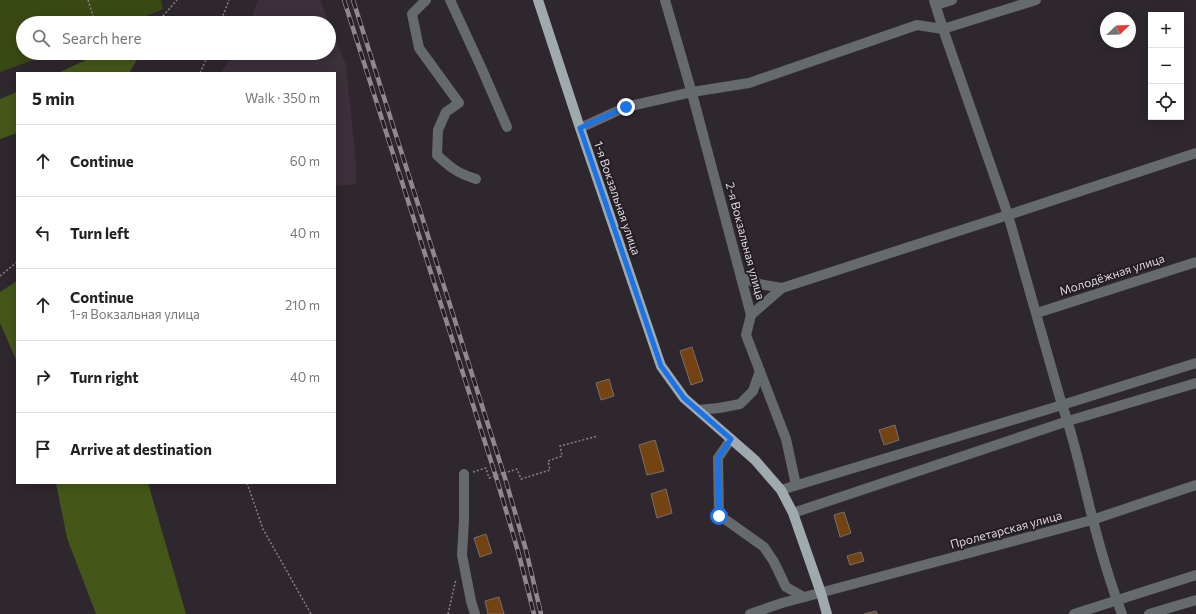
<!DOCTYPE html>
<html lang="en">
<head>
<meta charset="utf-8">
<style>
  :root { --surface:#fff; --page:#f6f6f6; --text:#222; --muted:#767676; --line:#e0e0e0 }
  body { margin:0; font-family:Commissioner,sans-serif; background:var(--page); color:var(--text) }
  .controls { position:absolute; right:12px; top:12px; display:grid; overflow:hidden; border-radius:0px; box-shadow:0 2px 10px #0003 }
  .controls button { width:36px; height:36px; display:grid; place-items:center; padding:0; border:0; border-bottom:1px solid var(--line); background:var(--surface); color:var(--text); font:20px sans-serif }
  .compass { position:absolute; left:1100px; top:12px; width:36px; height:36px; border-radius:50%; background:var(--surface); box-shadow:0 2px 10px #0003; rotate:67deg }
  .stop { position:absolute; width:12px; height:12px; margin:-9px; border:3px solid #1a73e8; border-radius:50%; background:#fff }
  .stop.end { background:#1a73e8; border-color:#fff; box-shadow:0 1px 4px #0008 }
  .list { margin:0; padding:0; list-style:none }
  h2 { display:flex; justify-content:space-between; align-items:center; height:52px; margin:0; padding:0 16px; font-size:17px }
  h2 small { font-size:13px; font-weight:400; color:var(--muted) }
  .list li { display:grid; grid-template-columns:26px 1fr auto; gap:12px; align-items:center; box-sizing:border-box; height:72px; padding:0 16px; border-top:1px solid var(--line) }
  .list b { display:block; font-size:15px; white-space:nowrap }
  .list p { margin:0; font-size:13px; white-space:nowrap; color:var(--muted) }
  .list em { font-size:13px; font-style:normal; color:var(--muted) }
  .icon { flex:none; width:22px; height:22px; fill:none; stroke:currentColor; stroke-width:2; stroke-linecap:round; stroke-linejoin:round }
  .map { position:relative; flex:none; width:1196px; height:614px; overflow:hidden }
  .search { position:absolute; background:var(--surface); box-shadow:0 2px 10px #0003; left:16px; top:16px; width:320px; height:44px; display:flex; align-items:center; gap:10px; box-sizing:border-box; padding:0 14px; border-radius:22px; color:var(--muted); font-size:15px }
  .panel { position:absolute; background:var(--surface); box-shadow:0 2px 10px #0003; left:16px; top:72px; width:320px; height:412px; border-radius:0px }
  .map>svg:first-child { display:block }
  .built { fill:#3c303b }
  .green { fill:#3a4914 }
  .forest { fill:#455718 }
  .building { fill:#734312; stroke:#786e67 }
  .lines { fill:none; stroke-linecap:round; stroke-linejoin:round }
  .path { stroke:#888288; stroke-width:1.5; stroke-dasharray:2 2; stroke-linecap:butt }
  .minor { stroke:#656a6d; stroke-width:10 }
  .major { stroke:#9faaaf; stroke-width:10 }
  .rail-casing { stroke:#8f888e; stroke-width:4.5 }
  .rail { stroke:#251d24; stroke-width:3; stroke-dasharray:9; stroke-linecap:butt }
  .route { stroke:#1a73e8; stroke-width:5 }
  .labels { text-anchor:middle; stroke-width:4; stroke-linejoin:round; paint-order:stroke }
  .street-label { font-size:12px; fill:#ddd8dd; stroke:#251d24 }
</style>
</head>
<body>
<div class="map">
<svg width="1196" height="614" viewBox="0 0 1196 614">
  <rect width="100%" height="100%" fill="#2f272e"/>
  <!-- built -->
  <path class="built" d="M258 0H320L346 65 356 163V184L335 186V73H221L235 53H329V23H250Z"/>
  <!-- green -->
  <path class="green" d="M0 0H161L163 9 130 23H23V53H53L0 72Z"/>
  <!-- forest -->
  <g class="forest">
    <path d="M101 53H141L129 73H58Z"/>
    <path d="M17 92V133L0 139V99Z"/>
    <path d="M17 281V362L0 323V292Z"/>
    <path d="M56 483H148L186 614H96L67 538Z"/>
  </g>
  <!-- building -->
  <g class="building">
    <path d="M692 347 703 381 691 385 680 351Z"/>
    <path d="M609 379 614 396 601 400 596 383Z"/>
    <path d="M895 425 899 440 884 445 879 430Z"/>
    <path d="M655 440 664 471 647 475 639 445Z"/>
    <path d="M666 489 672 513 657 518 651 494Z"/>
    <path d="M844 512 851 533 840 537 834 515Z"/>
    <path d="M486 534 492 553 480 557 474 538Z"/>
    <path d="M861 552 864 561 850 565 847 556Z"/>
    <path d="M499 597 504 614H488L485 601Z"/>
    <path d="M876 611 877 614H864Z"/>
  </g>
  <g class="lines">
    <!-- path -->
    <g class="path">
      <path d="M88 0 95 23"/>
      <path d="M140 23 163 16 177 0"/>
      <path d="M220 23 229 0"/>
      <path d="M200 73 209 53"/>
      <path d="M0 276 17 262"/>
      <path d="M473 472 486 468 489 478 517 469 521 479 550 470 548 461 562 456 560 446 598 436"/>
      <path d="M247 483 263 529 311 614"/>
      <path d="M448 614 456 579"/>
    </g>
    <!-- minor -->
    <g class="minor">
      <path d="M426 0 412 14 419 48 459 103 446 112 438 130 437 155C451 168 457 173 476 179"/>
      <path d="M450 0 481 67 507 127"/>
      <path d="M665 0 693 97 751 315 746 335 786 439 796 485"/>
      <path d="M934 0 943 29 1008 215 1062 405C1072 432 1078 460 1085 488 1095 530 1106 573 1122 614"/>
      <path d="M936 5 952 0"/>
      <path d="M580 128 626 107 692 92 749 83 917 25 943 29 1036 0"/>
      <path d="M741 277 759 284 782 288"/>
      <path d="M1037 313 1196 262"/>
      <path d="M751 315 782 288 1008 215 1196 153"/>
      <path d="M698 410 719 408 740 404 753 391 760 371"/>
      <path d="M731 439 718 458 719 515 764 547 774 562 786 587 804 597"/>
      <path d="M464 474V520L462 555 471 601 475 614"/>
      <path d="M781 490 1062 405 1196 363"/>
      <path d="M793 513 1068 421 1196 383"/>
      <path d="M750 614 782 603 1092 520 1196 485"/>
      <path d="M1074 614 1196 575"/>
      <path d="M1149 614 1196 600"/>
    </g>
    <!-- major -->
    <path class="major" d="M538 0 580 128 661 366 684 398 755 460 781 490 793 513 821 593 827 614"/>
    <defs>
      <g id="rail">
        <path d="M344 0 497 480 518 551 534 614"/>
        <path d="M353 0 505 478 526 550 541 614"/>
      </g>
    </defs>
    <!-- rail casing -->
    <use href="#rail" class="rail-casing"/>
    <!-- rail -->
    <use href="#rail" class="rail"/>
  </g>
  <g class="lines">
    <!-- route -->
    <path class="route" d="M626 107 580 128 661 366 684 398 731 439 718 458 719 516"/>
  </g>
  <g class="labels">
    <!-- street labels -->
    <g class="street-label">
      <text transform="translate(617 198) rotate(71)" y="4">1-я Вокзальная улица</text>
      <text transform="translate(745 241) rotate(75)" y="4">2-я Вокзальная улица</text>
      <text transform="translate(1112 275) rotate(-18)" y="4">Молодёжная улица</text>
      <text transform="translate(1006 530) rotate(-15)" y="4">Пролетарская улица</text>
    </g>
  </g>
</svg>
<div class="controls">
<button>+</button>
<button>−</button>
<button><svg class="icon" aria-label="locate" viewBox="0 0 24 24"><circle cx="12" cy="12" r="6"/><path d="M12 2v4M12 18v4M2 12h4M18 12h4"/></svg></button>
</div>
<svg class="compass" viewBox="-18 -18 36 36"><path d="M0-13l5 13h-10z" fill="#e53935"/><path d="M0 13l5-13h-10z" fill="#767676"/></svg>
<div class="stop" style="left:719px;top:516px"></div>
<div class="stop end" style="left:626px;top:107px"></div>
<div class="search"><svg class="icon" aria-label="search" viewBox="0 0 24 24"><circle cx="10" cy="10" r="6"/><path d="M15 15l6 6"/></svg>Search here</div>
<section class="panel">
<h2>5 min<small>Walk · 350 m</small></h2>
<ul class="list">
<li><svg class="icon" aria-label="ahead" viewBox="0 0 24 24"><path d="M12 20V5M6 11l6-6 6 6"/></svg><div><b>Continue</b></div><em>60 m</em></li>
<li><svg class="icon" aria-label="left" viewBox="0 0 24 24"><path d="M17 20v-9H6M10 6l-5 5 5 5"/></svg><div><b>Turn left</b></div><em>40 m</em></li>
<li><svg class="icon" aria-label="ahead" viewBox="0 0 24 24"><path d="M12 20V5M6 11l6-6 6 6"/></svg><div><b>Continue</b><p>1-я Вокзальная улица</p></div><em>210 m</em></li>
<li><svg class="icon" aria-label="right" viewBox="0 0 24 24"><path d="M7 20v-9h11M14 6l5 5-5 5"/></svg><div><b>Turn right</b></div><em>40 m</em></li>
<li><svg class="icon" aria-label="arrive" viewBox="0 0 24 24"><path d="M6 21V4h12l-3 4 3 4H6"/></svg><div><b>Arrive at destination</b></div></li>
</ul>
</section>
</div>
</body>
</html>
